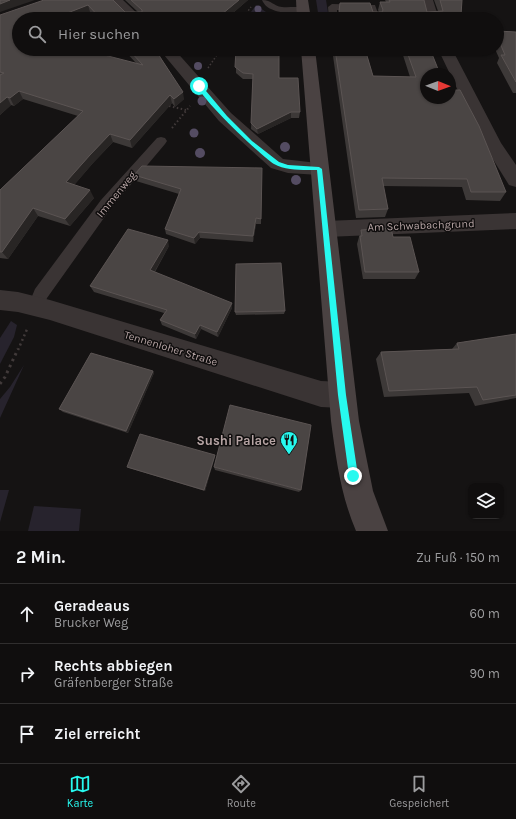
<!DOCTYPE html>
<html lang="de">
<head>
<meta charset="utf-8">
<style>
  :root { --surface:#100e0e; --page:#1e1c1c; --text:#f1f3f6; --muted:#9c9c9e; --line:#302e2e; --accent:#27f9ef }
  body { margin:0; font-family:Karla,sans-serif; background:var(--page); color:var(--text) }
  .controls { position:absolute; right:12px; bottom:12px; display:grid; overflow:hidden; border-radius:8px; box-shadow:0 1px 3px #0004 }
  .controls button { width:36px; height:36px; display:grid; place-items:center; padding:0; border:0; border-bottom:1px solid var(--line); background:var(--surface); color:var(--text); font:20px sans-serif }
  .compass { position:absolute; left:420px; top:68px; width:36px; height:36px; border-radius:50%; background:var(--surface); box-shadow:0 1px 3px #0004; rotate:91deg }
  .stop { position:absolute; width:12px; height:12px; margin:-9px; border:3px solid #27f9ef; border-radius:50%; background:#fff }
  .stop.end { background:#27f9ef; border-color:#fff; box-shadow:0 1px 4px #0008 }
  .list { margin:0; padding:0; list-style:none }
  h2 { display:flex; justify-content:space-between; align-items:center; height:52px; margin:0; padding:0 16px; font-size:17px }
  h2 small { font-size:13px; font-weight:400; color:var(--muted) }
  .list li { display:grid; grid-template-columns:26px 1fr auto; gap:12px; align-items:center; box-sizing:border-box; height:60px; padding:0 16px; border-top:1px solid var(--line) }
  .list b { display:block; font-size:15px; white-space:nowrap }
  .list p { margin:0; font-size:13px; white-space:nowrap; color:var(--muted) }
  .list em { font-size:13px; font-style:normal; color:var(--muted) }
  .icon { flex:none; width:22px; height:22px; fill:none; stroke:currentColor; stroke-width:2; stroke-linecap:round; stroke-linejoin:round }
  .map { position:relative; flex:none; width:516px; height:531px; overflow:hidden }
  .search { position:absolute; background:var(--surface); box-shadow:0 1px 3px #0004; left:12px; right:12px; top:12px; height:44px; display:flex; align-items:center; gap:10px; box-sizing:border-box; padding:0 14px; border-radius:22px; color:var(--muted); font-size:15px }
  .sheet { height:232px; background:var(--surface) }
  nav { display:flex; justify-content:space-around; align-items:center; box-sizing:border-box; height:56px; border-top:1px solid var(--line); background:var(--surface); font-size:11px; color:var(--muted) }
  nav a { display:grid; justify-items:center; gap:2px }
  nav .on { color:var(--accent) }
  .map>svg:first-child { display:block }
  .green { fill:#27232d }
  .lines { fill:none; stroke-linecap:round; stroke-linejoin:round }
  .path-far3 { stroke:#413a3a; stroke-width:1.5; stroke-dasharray:1.5 2; stroke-linecap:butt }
  .path-far2 { stroke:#413a3a; stroke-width:2; stroke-dasharray:1.5 2.5; stroke-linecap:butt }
  .path-far1 { stroke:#413a3a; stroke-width:2.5; stroke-dasharray:2 3; stroke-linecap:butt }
  .path { stroke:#413a3a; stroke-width:3; stroke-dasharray:2.5 4; stroke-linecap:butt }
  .lane { fill:#3a3434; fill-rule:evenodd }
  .street { fill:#3a3434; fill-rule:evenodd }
  .secondary { fill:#4a4242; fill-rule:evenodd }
  .tree { fill:#544c62 }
  .wall { fill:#3d3938 }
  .shaded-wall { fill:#282524 }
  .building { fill:#4a4544; stroke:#5b5453 }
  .route { fill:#27f9ef }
  .labels { text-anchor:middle; stroke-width:3; stroke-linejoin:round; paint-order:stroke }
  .street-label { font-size:11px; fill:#b6a4a4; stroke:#100e0e }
  .near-poi-label { font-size:13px; font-weight:bold; fill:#b6a4a4; stroke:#100e0e; text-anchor:end }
</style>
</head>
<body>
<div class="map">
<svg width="516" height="531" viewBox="0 0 516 531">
  <rect width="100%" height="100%" fill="#151313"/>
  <!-- green -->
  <g class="green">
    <path d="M316 0H326L329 19H319Z"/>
    <path d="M256 5 266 12 283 15 265 14 263 19H246Z"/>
    <path d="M11 321 17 325 14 337 0 364V338Z"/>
    <path d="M24 365 0 418V399L10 387Z"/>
    <path d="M0 490H9L0 522Z"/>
    <path d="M34 506 81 509 79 531H28Z"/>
  </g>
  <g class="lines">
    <!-- path-far3 -->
    <g class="path-far3">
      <path d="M242 19 251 7"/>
      <path d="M208 68 221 49"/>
    </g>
    <!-- path-far2 -->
    <g class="path-far2">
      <path d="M169 106 186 110"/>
      <path d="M172 128 190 106"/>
    </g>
    <!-- path-far1 -->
    <path class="path-far1" d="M18 350 28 327"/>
    <!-- path -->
    <path class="path" d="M0 384 5 377 18 349"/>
    <!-- lane -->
    <g class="lane">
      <path d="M262 0C272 0 273 6 282 7 290 8 302 5 307 10 301 16 278 13 271 9 266 7 264 4 262 0Z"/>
      <path d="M332 4 375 5 380 19H372L369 10H337V19H329L328 7Z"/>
      <path d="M161 137 165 138 167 141 165 144 111 208 47 298 42 311 36 313 30 311 28 306 35 289 101 200 157 138Z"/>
    </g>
    <!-- street -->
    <g class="street">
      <path d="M110 0H123L143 19H128Z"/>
      <path d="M421 0H433L439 19H425Z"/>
      <path d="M159 49H174L231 113 283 159 326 164 328 169 326 174 319 175 288 173 271 168 219 121Z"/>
      <path d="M438 49H452L501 143 516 165V187L509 185 484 145Z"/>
      <path d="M516 213V229L326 237 319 235 316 229 319 223 326 221Z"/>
      <path d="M0 290 18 292 50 300 321 381 342 382 351 386 355 395 351 404 342 408 321 407 50 320 18 312 0 310Z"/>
    </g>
    <!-- secondary -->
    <g class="secondary">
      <path d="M296 0H308L311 19H297Z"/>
      <path d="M301 49H315L359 421 373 491 388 531H356C341 496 336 459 331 421Z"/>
    </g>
  </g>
  <!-- trees -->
  <g class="tree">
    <circle cx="258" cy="9" r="3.5"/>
    <circle cx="198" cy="66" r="4"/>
    <circle cx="202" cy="101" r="4.5"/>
    <circle cx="194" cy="133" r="4.5"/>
    <circle cx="285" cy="147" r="5"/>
    <circle cx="200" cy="153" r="5"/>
    <circle cx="296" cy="180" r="5"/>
  </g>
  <!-- wall -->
  <g class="wall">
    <path d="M113 0 125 12H138L125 0H248L226 19H96L90 12 19 19V49L136 63 123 49H161L162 55 160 56 184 99 175 107 172 103 132 148 113 142 93 163 74 185 94 198 70 226 38 216 8 259 0 258V190L78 116 23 99 14 106 11 105 0 115V15Z"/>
    <path d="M385 0H424L427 12 438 11 434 0H462L461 15 460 19H338L340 3 373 12H379L378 10 380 2H386Z"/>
    <path d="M497 31 516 32V93H513L497 63 499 58 495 49H497Z"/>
    <path d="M231 49H279V78L300 112 299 118H291L258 134 251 129 253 79H243L236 73V55H231Z"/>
    <path d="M332 49H365L373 76 410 77 401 49H430L426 74 506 192 500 201 466 200 462 187 383 186 388 209 385 217 356 218Z"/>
    <path d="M262 168 261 224H256L253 242 200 238 195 244 166 234 165 229 179 194 136 181 134 175Z"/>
    <path d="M361 230 393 237 419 272 415 279H363L357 244Z"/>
    <path d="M169 246 155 272 232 308 218 337 201 329 196 339 162 325 160 320 164 313 94 292 90 286Z"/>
    <path d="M285 311 284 314 236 315 235 312Z"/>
    <path d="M516 334V398L475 406 469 393 384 397 376 359 381 352 452 349 457 343Z"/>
    <path d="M153 371 154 373 128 433 63 412 59 409Z"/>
    <path d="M215 455V456L205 491 129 468 127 467Z"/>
    <path d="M214 467 301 490 299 492 215 470Z"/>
  </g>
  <!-- shaded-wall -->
  <g class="shaded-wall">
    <path d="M10 0H35L0 12V4Z"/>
    <path d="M239 0H248L226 19H216Z"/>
    <path d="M88 5 90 12 74 19H52Z"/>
    <path d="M158 49H161L162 55 158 59 156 51Z"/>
    <path d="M19 91 23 99 14 106 10 98Z"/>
    <path d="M183 92 184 99 175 107 174 99Z"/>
    <path d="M170 95 172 103 132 148 130 140Z"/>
    <path d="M7 97 11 105 0 115V103Z"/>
    <path d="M291 112V118L258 134 257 129Z"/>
    <path d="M110 134 113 142 93 163 70 190 66 182 90 155Z"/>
    <path d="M90 190 94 198 70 226 65 219Z"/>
    <path d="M33 208 38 216 8 259 2 252Z"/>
    <path d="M256 218V224L253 242V236Z"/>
    <path d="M199 232 200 238 195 244 194 238Z"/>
    <path d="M168 240 169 246 152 276 150 270Z"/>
    <path d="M232 303V308L218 337 217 332Z"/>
    <path d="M200 325 201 329 196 339 195 334Z"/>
    <path d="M153 371 154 373 128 433 126 431Z"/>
    <path d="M215 455V456L205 491 204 490Z"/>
  </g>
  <!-- building -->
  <g class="building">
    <path d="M0 0H10L0 4Z"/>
    <path d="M44 0H113L125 12H142V10L131 0H239L216 19H101L88 5 52 19H19V32L18 33H19V49H81L143 65 128 49H158L156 51 183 92 174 99 170 95 130 140 110 134 90 155 66 182 90 190 65 219 33 208 2 252H0V190L83 111 19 91 10 98 7 97 0 103V75L4 73 0 72V15Z"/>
    <path d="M389 0H424L427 12 443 11 440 0H462L461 15 426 14 428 19H341L339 11 340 3H370L373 12H382L383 10 380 2H390Z"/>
    <path d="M497 31 516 32V82L501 55H505L497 36Z"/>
    <path d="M231 49H279V78H298L300 112H291L257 129 251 123 253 74 243 73 235 67 236 49Z"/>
    <path d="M335 49H365L373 76 416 77 406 49H430L440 74H426V98H450V90H460L479 126 506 192H471L467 179 382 178 388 209 359 210Z"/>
    <path d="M142 166 262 168 261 219 256 218 253 236 199 232 194 238 165 229 181 189 134 175Z"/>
    <path d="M391 228 393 237H410L419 272H365L360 236H362L361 230Z"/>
    <path d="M128 229 168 240 150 270 232 303 217 332 200 325 195 334 160 320 167 310 90 286Z"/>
    <path d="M281 263 285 311 235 312 236 264Z"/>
    <path d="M516 334V395L483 400 477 387 389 391 381 352 459 349 457 343Z"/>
    <path d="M91 353 153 371 126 431 59 409Z"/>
    <path d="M230 405 311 425 301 490 214 467Z"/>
    <path d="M140 434 215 455 204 490 127 467Z"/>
  </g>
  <!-- route -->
  <path class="route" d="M197 85H201L227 116 252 141 279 162 288 165 319 167 322 169 346 395 358 476 356 479 353 480 350 479 349 476 338 395 317 170C304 170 286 171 274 164 260 155 200 98 197 85Z"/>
  <!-- icons -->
  <defs>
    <symbol id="restaurant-pin" viewBox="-11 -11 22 30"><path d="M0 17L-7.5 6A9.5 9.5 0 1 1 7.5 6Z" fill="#27f9ef" stroke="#100e0e"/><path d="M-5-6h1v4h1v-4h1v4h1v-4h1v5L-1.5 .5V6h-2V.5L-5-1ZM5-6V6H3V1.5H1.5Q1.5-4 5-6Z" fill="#111"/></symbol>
  </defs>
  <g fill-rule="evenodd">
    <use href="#restaurant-pin" x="279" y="430" width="20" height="27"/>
  </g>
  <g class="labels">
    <!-- street labels -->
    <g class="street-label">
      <text transform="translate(116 194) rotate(-51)" y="4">Immenweg</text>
      <text transform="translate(421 225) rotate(-2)" y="4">Am Schwabachgrund</text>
      <text transform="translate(171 348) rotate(17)" y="4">Tennenloher Straße</text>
    </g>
    <!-- near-poi labels -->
    <g class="near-poi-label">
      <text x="276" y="445">Sushi Palace</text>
    </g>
  </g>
</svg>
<div class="controls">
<button><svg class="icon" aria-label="layers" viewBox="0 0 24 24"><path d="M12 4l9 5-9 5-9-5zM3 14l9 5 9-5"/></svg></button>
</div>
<svg class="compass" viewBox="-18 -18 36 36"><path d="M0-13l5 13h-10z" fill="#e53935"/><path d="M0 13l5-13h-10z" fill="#9c9c9e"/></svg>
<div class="stop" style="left:199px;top:86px"></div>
<div class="stop end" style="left:353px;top:476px"></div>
<div class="search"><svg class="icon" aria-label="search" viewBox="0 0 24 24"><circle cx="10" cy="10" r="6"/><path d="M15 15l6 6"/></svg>Hier suchen</div>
</div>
<section class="sheet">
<h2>2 Min.<small>Zu Fuß · 150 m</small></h2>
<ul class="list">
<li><svg class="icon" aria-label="ahead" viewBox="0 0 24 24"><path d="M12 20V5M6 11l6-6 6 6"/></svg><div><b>Geradeaus</b><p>Brucker Weg</p></div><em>60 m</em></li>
<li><svg class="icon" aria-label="right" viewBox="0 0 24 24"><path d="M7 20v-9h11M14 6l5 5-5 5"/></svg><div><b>Rechts abbiegen</b><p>Gräfenberger Straße</p></div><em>90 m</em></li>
<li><svg class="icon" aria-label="arrive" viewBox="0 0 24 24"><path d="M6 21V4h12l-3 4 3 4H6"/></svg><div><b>Ziel erreicht</b></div></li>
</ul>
</section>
<nav>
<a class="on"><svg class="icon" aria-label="map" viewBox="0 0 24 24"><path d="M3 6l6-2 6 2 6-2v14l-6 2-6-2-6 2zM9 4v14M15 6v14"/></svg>Karte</a>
<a><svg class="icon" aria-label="directions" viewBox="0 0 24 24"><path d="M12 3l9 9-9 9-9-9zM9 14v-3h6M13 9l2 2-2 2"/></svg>Route</a>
<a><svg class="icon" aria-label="saved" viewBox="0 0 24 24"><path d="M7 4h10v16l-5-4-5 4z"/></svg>Gespeichert</a>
</nav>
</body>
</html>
